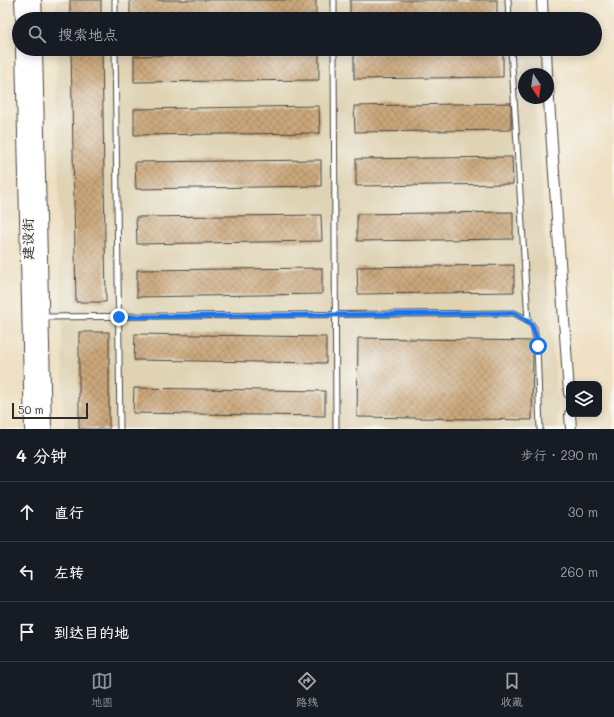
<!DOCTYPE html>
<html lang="zh">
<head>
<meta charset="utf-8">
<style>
  :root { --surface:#171b24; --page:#20242c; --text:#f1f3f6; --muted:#9ea1a6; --line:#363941; --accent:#8c9099 }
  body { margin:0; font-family:Mali,"LXGW WenKai TC",sans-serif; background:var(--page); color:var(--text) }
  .controls { position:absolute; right:12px; bottom:12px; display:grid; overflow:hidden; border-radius:8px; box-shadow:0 2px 10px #0003 }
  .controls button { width:36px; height:36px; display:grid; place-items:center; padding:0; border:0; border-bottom:1px solid var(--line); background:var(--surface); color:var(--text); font:20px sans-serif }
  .compass { position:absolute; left:518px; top:68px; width:36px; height:36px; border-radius:50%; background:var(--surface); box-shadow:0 2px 10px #0003; rotate:167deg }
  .scale { position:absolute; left:12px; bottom:10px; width:76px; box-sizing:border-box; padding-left:4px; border:2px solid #2b2b2b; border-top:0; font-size:11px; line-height:14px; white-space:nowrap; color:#2b2b2b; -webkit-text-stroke:3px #f6f6f2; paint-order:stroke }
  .stop { position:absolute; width:12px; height:12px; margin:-9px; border:3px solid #1a73e8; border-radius:50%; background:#fff }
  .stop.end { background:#1a73e8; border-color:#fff; box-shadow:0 1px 4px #0008 }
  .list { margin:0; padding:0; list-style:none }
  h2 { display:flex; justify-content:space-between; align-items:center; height:52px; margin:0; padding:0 16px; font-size:17px }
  h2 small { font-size:13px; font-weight:400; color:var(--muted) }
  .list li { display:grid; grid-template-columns:26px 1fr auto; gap:12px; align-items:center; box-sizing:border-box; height:60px; padding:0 16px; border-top:1px solid var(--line) }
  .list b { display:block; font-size:15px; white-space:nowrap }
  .list em { font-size:13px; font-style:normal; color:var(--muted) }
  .icon { flex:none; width:22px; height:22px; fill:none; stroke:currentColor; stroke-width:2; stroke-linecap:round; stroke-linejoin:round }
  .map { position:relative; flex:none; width:614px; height:429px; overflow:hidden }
  .search { position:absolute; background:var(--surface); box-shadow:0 2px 10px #0003; left:12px; right:12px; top:12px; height:44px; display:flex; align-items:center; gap:10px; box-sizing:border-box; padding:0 14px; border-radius:22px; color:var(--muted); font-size:15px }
  .sheet { height:232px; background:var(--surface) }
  nav { display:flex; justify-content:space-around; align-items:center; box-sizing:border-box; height:56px; border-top:1px solid var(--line); background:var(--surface); font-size:11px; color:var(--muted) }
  nav a { display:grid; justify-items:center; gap:2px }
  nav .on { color:var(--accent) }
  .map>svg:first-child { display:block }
  .built { fill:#dfd3b4 }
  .building { fill:url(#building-cross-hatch) }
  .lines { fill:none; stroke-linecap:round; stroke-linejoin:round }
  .lane-casing { stroke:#484642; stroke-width:7 }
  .street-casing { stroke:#484642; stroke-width:12 }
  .secondary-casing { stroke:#484642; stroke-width:16 }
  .lane { stroke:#fff; stroke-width:5 }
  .street { stroke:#fff; stroke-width:10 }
  .secondary { stroke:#fff; stroke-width:14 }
  .route { stroke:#1a73e8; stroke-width:5 }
  .labels { text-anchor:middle; stroke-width:3; stroke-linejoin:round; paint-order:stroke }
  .street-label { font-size:14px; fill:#2b2b2b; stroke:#f6f6f2 }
</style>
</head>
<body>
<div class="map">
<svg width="614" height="429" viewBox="0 0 614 429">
  <defs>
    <pattern id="building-cross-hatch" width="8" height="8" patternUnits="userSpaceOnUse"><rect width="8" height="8" fill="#cba77b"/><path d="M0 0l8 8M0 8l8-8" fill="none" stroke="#a58865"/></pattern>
  </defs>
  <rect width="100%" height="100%" fill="#f6f6f2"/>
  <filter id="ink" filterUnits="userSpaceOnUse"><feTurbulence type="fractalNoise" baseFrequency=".025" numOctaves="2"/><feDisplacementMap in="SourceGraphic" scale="8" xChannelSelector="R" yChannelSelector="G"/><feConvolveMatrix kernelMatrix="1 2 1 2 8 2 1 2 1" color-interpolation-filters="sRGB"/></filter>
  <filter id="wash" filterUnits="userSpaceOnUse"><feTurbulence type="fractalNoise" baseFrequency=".012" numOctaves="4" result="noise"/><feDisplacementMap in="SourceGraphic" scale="16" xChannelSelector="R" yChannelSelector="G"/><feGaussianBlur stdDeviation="0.9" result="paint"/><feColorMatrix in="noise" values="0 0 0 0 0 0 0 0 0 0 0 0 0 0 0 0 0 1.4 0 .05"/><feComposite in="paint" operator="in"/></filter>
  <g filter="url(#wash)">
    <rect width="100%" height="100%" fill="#efe0c3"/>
    <!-- built -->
    <g class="built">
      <path d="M56 0H528L529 19H56Z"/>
      <path d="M56 49H531L533 74H524V98H535L559 429H64Z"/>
    </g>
    <g id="blocks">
      <!-- building -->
      <g class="building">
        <rect x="70" y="0" width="31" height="19"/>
        <rect x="130" y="0" width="186" height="19"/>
        <rect x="350" y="0" width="147" height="19"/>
        <path d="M71 49H102L106 302H76Z"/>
        <path d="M503 51V77L354 79V53Z"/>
        <path d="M319 53V80L134 82V56Z"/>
        <path d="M511 103V130L355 132 354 106Z"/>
        <path d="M319 106 320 133 134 135V109Z"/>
        <path d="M512 157 513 184 356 186V159Z"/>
        <path d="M321 160V186L136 189 135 162Z"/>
        <path d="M513 212V239L357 241V214Z"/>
        <path d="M321 215 322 241 137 244 136 217Z"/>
        <path d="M514 265V292L358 294 357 267Z"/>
        <path d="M322 268V294L137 297V270Z"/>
        <rect x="79" y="332" width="30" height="97"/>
        <path d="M135 334 326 337V363L134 360Z"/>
        <path d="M358 338 533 341 532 420 357 417Z"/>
        <path d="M134 388 325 391V416L133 413Z"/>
      </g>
    </g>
  </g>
  <g filter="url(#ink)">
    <use href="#blocks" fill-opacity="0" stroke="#484642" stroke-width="1"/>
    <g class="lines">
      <defs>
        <g id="lane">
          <path d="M115 0V19"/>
          <path d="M334 0V19"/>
          <path d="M508 0 509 19"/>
          <path d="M115 49 120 429"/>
          <path d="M334 49 336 429"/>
          <path d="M511 49 528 320"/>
          <path d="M42 317 514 313 528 320 534 328 537 346 540 429"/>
        </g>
        <g id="street">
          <path d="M542 0 543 19"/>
          <path d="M546 49 547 74"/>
          <path d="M548 86 569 393"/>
          <path d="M570 414 571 429"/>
        </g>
        <g id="secondary">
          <path d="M22 0 23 19"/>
          <path d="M34 0 35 19"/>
          <path d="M23 49 32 429"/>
          <path d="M35 49 44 429"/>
        </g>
      </defs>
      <!-- lane casing -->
      <use href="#lane" class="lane-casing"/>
      <!-- street casing -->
      <use href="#street" class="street-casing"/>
      <!-- secondary casing -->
      <use href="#secondary" class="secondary-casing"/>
      <!-- lane -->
      <use href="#lane" class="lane"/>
      <!-- street -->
      <use href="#street" class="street"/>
      <!-- secondary -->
      <use href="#secondary" class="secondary"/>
    </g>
  </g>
  <g class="lines" filter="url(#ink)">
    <!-- route -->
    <path class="route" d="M119 317 514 313C534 323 533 325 538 346"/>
  </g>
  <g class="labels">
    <!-- street labels -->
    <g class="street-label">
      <text transform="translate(28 239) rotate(-91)" y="5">建设街</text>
    </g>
  </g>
</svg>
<div class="controls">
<button><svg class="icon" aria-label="layers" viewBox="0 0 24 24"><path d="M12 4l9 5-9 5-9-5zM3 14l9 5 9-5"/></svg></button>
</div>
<svg class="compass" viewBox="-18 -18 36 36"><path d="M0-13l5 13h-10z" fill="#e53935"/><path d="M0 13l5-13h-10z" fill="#9ea1a6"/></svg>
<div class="scale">50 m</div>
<div class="stop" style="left:538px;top:346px"></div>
<div class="stop end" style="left:119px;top:317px"></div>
<div class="search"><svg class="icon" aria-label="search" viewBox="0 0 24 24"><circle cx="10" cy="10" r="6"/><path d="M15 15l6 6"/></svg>搜索地点</div>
</div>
<section class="sheet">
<h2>4 分钟<small>步行 · 290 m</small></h2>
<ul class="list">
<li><svg class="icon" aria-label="ahead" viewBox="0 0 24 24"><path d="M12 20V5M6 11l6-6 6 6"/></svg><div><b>直行</b></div><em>30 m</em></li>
<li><svg class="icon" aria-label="left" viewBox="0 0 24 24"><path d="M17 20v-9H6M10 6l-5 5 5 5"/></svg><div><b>左转</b></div><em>260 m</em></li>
<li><svg class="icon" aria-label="arrive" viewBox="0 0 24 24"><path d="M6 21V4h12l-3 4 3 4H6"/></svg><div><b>到达目的地</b></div></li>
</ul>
</section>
<nav>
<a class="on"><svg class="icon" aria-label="map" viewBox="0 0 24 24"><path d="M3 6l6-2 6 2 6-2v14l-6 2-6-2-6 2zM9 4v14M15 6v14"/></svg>地图</a>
<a><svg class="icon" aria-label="directions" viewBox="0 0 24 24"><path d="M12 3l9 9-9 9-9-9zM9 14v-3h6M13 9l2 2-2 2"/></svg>路线</a>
<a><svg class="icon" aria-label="saved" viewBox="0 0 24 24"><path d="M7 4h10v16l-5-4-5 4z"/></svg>收藏</a>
</nav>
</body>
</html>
